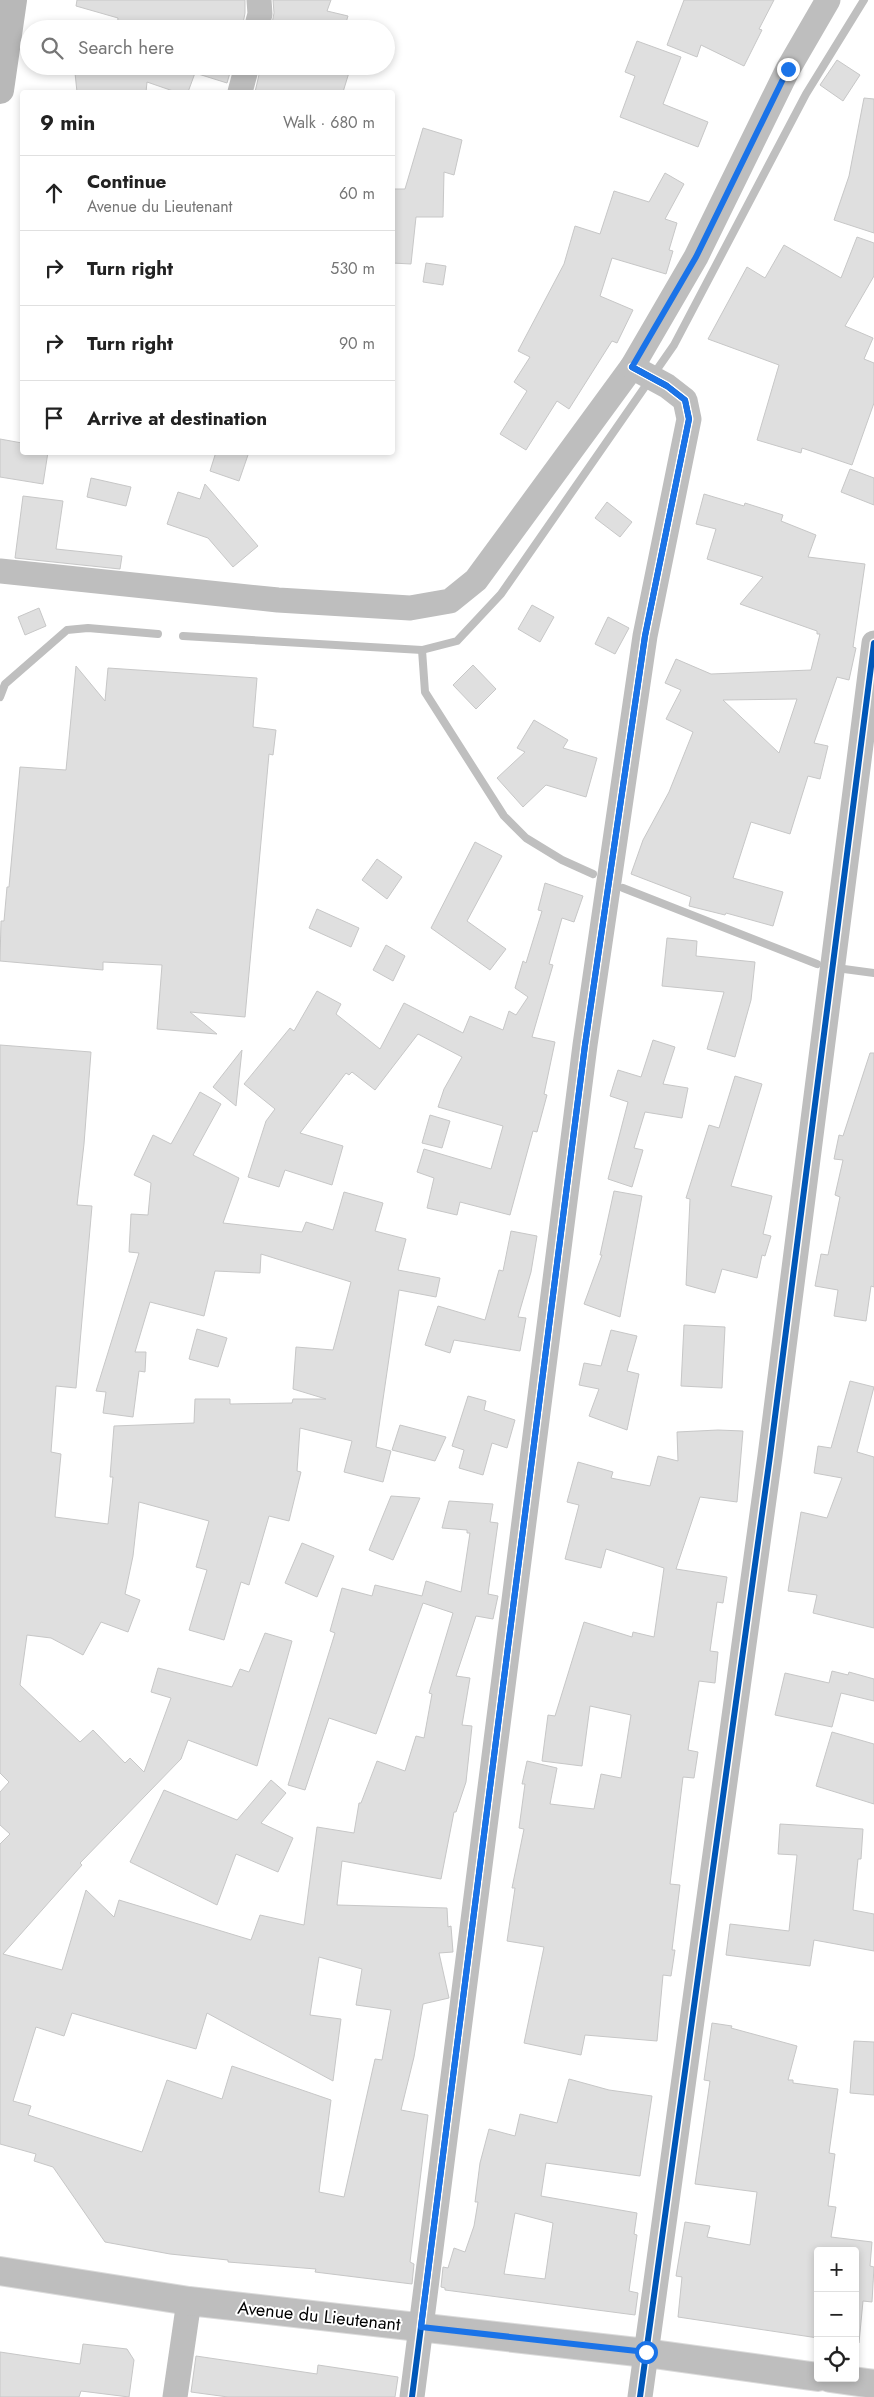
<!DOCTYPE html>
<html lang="en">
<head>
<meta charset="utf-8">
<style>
  :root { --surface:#fff; --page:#f2f2f2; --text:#222; --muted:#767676; --line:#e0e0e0 }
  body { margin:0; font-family:Jost,sans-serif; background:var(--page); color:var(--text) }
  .controls { position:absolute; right:15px; bottom:15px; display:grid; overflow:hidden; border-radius:5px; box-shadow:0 2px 8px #0003 }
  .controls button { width:45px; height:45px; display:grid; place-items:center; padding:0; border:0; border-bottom:1px solid var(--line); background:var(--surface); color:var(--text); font:25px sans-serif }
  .stop { position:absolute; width:15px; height:15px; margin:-11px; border:4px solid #1a73e8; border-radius:50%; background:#fff }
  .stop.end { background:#1a73e8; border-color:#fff; box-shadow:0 1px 5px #0008 }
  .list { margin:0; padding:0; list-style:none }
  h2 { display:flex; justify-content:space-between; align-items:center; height:65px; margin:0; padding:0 20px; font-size:21px }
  h2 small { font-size:16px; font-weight:400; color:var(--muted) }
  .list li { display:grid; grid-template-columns:32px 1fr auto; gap:15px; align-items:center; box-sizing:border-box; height:75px; padding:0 20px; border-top:1px solid var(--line) }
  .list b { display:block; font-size:19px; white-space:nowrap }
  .list p { margin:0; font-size:16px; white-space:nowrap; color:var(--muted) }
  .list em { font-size:16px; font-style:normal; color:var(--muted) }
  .icon { flex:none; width:28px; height:28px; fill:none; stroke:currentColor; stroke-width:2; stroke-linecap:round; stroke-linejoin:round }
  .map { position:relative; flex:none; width:874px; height:2397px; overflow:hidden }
  .search { position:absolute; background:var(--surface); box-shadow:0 2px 8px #0003; left:20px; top:20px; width:375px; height:55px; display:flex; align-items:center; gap:12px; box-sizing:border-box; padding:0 18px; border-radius:28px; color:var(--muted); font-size:19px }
  .panel { position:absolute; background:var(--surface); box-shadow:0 2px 8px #0003; left:20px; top:90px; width:375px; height:365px; border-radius:5px }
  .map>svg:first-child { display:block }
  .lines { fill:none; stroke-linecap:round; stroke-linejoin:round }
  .stream { stroke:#bfbfbf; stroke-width:8 }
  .building { fill:#dfdfdf; stroke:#c7c7c7; fill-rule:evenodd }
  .primary-casing { stroke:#dbdbdb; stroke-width:30 }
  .minor { stroke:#bebebe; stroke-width:25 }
  .secondary { stroke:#b8b8b8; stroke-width:28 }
  .primary { stroke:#bebebe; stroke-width:28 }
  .cycleway-casing { stroke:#fff; stroke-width:9 }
  .cycleway { stroke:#0057b8; stroke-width:6 }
  .route { stroke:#1a73e8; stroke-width:6 }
  .labels { text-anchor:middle; stroke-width:4; stroke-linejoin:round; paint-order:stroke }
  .street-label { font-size:18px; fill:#000; stroke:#fff }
</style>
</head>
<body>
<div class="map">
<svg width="874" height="2397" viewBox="0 0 874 2397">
  <rect width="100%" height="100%" fill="#fff"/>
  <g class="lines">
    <!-- stream -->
    <g class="stream">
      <path d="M183 636 422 650 457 641 501 594 674 345 806 94 864 0"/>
      <path d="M422 650 425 692 504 816 526 838 562 860 593 874"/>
      <path d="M0 697 5 684 67 630 88 628 158 634"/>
      <path d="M623 888 817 964"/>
      <path d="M844 969 874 973"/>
    </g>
  </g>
  <!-- building -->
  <g class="building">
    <path d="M77 0H245V13L242 29H117L118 18 76 6Z"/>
    <path d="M273 0H331L327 11 348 16 344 29H271L274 13Z"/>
    <path d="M684 0H774L759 29 762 30 744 66 701 45 697 57 667 45Z"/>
    <path d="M637 41 681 57 663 104 708 122 698 147 620 117 635 76 625 72Z"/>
    <path d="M837 60 860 75 843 101 820 85Z"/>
    <path d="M115 66H232L227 83 195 73 188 92H176L147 82 146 92H77L75 73 115 68Z"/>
    <path d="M261 66H351L343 92H255Z"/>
    <path d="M864 98 874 99V233L834 220 849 176Z"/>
    <path d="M423 128 462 140 454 175 444 172 443 217H416L411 264 392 263V189H405Z"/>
    <path d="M665 173 684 184 665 219 677 223 669 250 673 251 666 274 612 258 600 296 633 310 617 343 612 341 569 409 557 401 526 450 500 434 527 391 514 382 530 357 518 351 564 264 575 226 600 234 614 191 649 202Z"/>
    <path d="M857 237 874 243V276L845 326 873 338 864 359 874 363V403L852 465 802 448 801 453 757 440 779 365 708 339 747 267 765 278 784 245 841 278Z"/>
    <path d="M426 263 446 266 443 285 423 282Z"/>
    <path d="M0 439 22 443V452H48L43 484 0 477Z"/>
    <path d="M216 452H249L239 481 210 471Z"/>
    <path d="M850 469 874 478V505L841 492Z"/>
    <path d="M91 478 131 487 126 506 87 497Z"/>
    <path d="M205 484 258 546 233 567 208 538 167 524 178 492 200 499Z"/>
    <path d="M704 494 744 506 745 503 783 515 781 521 816 535 808 557 865 564 853 647 856 648 849 680 837 677 814 743 828 746 820 779 808 776 790 834 751 822 733 878 783 892 773 926 726 913 725 915 689 906 691 897 631 874 643 840 669 792 693 732 666 719 681 690 665 683 676 659 711 674 811 670 820 634H817V631L740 604 763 577 707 559 716 529 696 524ZM797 699 779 753 723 700Z"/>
    <path d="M23 496 63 501 56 549 122 556 120 569 15 558Z"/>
    <path d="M607 502 632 522 620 537 595 518Z"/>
    <path d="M532 605 554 617 540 642 518 629Z"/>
    <path d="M39 608 46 626 25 635 18 617Z"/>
    <path d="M608 617 629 628 615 654 595 644Z"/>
    <path d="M473 665 496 689 476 709 453 685Z"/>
    <path d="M76 666 105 701 108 668 257 678 253 727 276 730 273 755 269 754 245 1017 190 1012 217 1034 157 1029 162 965 103 962V970L0 961 1 921H4L7 887H9L20 767 66 770Z"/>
    <path d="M534 720 568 740 563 748 597 758 586 797 546 785 523 807 497 778 525 752 517 748Z"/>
    <path d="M475 842 502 856 467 921 506 949 490 970 431 928Z"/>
    <path d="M377 859 402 877 387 899 362 880Z"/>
    <path d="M545 883 583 896 574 922 562 918 549 964 553 965 532 1037 555 1042 544 1094 547 1095 537 1132 533 1131 510 1215 460 1202 457 1215 427 1208 434 1178 417 1172 424 1149 491 1169 503 1126 438 1107 444 1089 462 1057 418 1034 375 1090 352 1072 349 1075 346 1073 300 1133 343 1146 332 1185 285 1170 279 1187 248 1177 266 1121 275 1109 244 1084 290 1028 294 1031 317 991 341 1004 336 1014 380 1049 404 1003 463 1033 470 1016 503 1030 509 1011 516 1015 528 997 515 988 523 961 526 963 542 911 538 910Z"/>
    <path d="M317 909 359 928 351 947 309 928Z"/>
    <path d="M667 938 697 941 696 956 755 962 751 1000 735 1057 707 1049 724 992 662 986Z"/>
    <path d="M386 945 405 956 393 981 373 970Z"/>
    <path d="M653 1040 675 1047 663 1084 688 1088 682 1118 645 1112 634 1148 643 1150 632 1187 608 1179 628 1102 610 1096 618 1070 641 1077Z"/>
    <path d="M0 1045 91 1052 84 1144 77 1205 92 1206 76 1388 56 1386 51 1452 61 1454 55 1517 108 1524 113 1477H110L114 1426 194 1423 195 1399H230V1404L292 1403 293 1399H326L293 1389 296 1347 333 1350 351 1282 261 1254 260 1273 215 1271 204 1316 150 1302 135 1352H146L145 1372 139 1371 133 1417 103 1413 106 1392 96 1391 139 1253 129 1252 131 1214 148 1215 151 1183 134 1175 153 1135 171 1144 200 1092 221 1104 193 1155 239 1178 223 1223 302 1232 306 1222 333 1230 344 1192 383 1203 375 1231 406 1239 398 1270 440 1278 436 1297 399 1290 376 1447 391 1451 383 1482 344 1472 352 1441 300 1428 297 1471 301 1472 289 1521 269 1516 249 1585 241 1582 224 1640 189 1630 207 1570 196 1567 209 1521 139 1502 133 1556 125 1594 140 1600 128 1632 101 1622 83 1655 51 1638 27 1635 20 1685 80 1742 93 1730 125 1763 130 1758 144 1772 171 1698 151 1692 158 1668 232 1687 240 1669 249 1672 265 1633 292 1641 257 1766 188 1740 181 1759 80 1863 82 1865 3 1954 62 1970 86 1890 114 1917 119 1900 251 1940 260 1915 304 1925 317 1827 354 1833 359 1803H361L377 1761 405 1771 416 1736 424 1738 432 1694 429 1693 453 1613 423 1603 376 1734 329 1718 305 1790 288 1785 335 1633 330 1631 342 1588 372 1596 375 1585 422 1596 426 1581 461 1592 470 1533H467V1530L442 1528 449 1501 493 1504 490 1522 498 1523 488 1594 498 1596 493 1619 476 1616 456 1676 470 1678 462 1725 472 1726 466 1782 456 1812H454L441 1879 342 1861 337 1905 447 1908 448 1927 451 1926 453 1952 439 1953 449 1998 423 2004 414 2057 401 2110 428 2115 410 2262 414 2264 412 2284 315 2272 316 2269 228 2262V2260L170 2254 105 2242 53 2167 34 2161 36 2154 0 2144V1844L10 1834 0 1825V1792L9 1782 0 1773ZM319 1957 362 1969 356 2005 391 2010 382 2060 375 2059 344 2197 319 2192 331 2100 232 2066 222 2099 167 2080 142 2152 28 2115 31 2106 13 2101 36 2027 64 2036 72 2013 196 2049 207 2013 333 2081 341 2019 310 2015Z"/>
    <path d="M242 1050 236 1106 213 1087Z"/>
    <path d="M870 1053H874V1287L871 1286 866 1321 834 1316 838 1290 815 1286 821 1254 828 1255 840 1197 835 1195 843 1160 834 1159 839 1135 843 1136Z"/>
    <path d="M735 1076 762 1084 731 1186 772 1196 763 1234 771 1236 765 1256 762 1255 757 1278 722 1269 715 1293 686 1285 690 1199 686 1198 709 1125 719 1128Z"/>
    <path d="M430 1115 450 1121 442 1148 422 1143Z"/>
    <path d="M614 1191 642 1196 620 1317 584 1304 602 1255H600Z"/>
    <path d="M511 1231 537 1236 531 1272 518 1317 526 1318 520 1351 454 1340 450 1353 425 1345 438 1306 485 1320 499 1270 503 1271Z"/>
    <path d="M684 1325 725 1327 722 1388 681 1386Z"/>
    <path d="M197 1329 227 1338 218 1367 189 1359Z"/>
    <path d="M611 1330 637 1336 627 1371 639 1374 627 1430 589 1416 599 1389 579 1385 584 1363 601 1366Z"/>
    <path d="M850 1381 874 1387 857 1452 874 1457V1628L813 1613 817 1595 788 1591 801 1512 827 1518 842 1478 814 1473 818 1446 831 1448Z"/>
    <path d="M468 1396 486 1401 484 1410 515 1420 507 1448 492 1443 483 1475 459 1468 464 1450 452 1446Z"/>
    <path d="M400 1425 446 1437 435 1461 392 1450Z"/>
    <path d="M718 1430 743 1431 737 1502 700 1497 676 1569 727 1577 723 1603 717 1602 710 1651 718 1652 715 1683 699 1681 688 1750 698 1752 694 1778 683 1777 670 1884 680 1885 672 1950H675L671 1976 663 1975 657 2041 585 2035 581 2055 524 2043 544 1947 507 1941 515 1888H512L524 1829 519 1828 525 1784H522L527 1761 557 1768 550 1804 594 1809 601 1774 621 1778 631 1715 590 1706 582 1766 542 1761 548 1715 555 1716 584 1622 632 1637 633 1632 654 1637 664 1568 606 1549 601 1568 565 1559 579 1505 567 1502 578 1462 613 1472 611 1478 650 1486 658 1456 678 1461 677 1432Z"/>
    <path d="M391 1496 420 1498 393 1560 369 1550Z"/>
    <path d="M302 1543 334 1556 317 1597 285 1583Z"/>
    <path d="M832 1671 848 1675 849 1672 874 1679V1701L841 1693 832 1727 775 1715 785 1673 829 1683Z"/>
    <path d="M832 1732 874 1744V1804L816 1786Z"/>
    <path d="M271 1780 286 1793 261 1823 293 1838 278 1872 236 1854 217 1905 130 1862 164 1790 237 1820Z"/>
    <path d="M780 1824 863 1829 861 1859H858L853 1910 874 1914V1951L814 1940 810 1966 726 1955 730 1924 789 1931 797 1855 778 1854Z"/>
    <path d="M712 2023 732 2026 731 2028 797 2046 788 2080H793V2083L838 2089 829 2153 835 2154 828 2206 836 2207 831 2237 872 2242 870 2266 874 2267 872 2302 863 2301 859 2343 855 2342V2251H818V2338L678 2317 682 2277 676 2276 685 2222 710 2226 707 2237 750 2245 757 2192 695 2184 710 2081 704 2080Z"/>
    <path d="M854 2041 874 2042V2095L850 2093Z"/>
    <path d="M569 2079 609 2090 652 2096 640 2176 546 2163 541 2196 637 2213 634 2234 637 2235 629 2291 638 2293 635 2315 445 2290V2288L441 2287 443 2267 448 2268 454 2248 465 2252 474 2226 478 2202H475L480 2163 489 2129 515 2136 520 2114 557 2123ZM515 2213 553 2223 545 2279 504 2274Z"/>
    <path d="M83 2344 127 2349 134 2360 129 2397 81 2391 79 2397H0V2352L80 2364Z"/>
    <path d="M196 2356 317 2374 318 2365 398 2377 395 2397H228L191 2392Z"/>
  </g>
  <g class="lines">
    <defs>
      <g id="primary">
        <path d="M0 2271 189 2301 646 2353 818 2377"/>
        <path d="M830 2378 874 2384"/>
      </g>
    </defs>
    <!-- primary casing -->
    <use href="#primary" class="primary-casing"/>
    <!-- minor -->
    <g class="minor">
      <path d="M256 29 260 14 259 0"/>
      <path d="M240 92 247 66"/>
      <path d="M0 571 278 600 410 608 450 601 476 580 632 367 696 257 788 69 828 0"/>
      <path d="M175 2397 189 2301"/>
      <path d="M412 2397 585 1045 645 636 689 419 685 400 667 386 632 367"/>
      <path d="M640 2397 770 1456 874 643"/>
    </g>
    <!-- secondary -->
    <path class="secondary" d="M0 90 13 0"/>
    <!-- primary -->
    <use href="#primary" class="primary"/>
    <defs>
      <g id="cycleway">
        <path d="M412 2397 585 1045 645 636 689 419 685 400 667 386 632 367"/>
        <path d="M640 2397 770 1456 874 643"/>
      </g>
    </defs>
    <!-- cycleway casing -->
    <use href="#cycleway" class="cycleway-casing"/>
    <!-- cycleway -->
    <use href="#cycleway" class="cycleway"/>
  </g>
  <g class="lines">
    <!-- route -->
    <path class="route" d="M646 2352 421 2327 585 1045 645 636 689 419 685 400 667 386 632 367 696 257 788 69"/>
  </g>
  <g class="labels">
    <!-- street labels -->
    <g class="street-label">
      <text transform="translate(319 2316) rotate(6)" y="6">Avenue du Lieutenant</text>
    </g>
  </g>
</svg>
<div class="controls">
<button>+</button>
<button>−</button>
<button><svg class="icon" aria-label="locate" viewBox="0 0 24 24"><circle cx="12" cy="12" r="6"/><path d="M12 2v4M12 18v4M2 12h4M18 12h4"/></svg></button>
</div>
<div class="stop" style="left:646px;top:2352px"></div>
<div class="stop end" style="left:788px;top:69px"></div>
<div class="search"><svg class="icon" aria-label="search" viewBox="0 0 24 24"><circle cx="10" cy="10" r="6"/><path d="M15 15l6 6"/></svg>Search here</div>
<section class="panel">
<h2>9 min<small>Walk · 680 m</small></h2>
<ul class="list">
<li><svg class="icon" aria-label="ahead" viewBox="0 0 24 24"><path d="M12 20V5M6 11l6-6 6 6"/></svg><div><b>Continue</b><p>Avenue du Lieutenant</p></div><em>60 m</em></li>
<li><svg class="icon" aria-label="right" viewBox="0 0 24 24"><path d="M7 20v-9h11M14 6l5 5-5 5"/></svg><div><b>Turn right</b></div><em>530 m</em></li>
<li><svg class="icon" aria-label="right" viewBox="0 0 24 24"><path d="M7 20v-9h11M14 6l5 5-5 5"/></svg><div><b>Turn right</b></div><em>90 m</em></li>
<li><svg class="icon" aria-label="arrive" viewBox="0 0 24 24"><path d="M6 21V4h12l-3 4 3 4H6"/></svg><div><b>Arrive at destination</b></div></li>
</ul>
</section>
</div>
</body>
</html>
